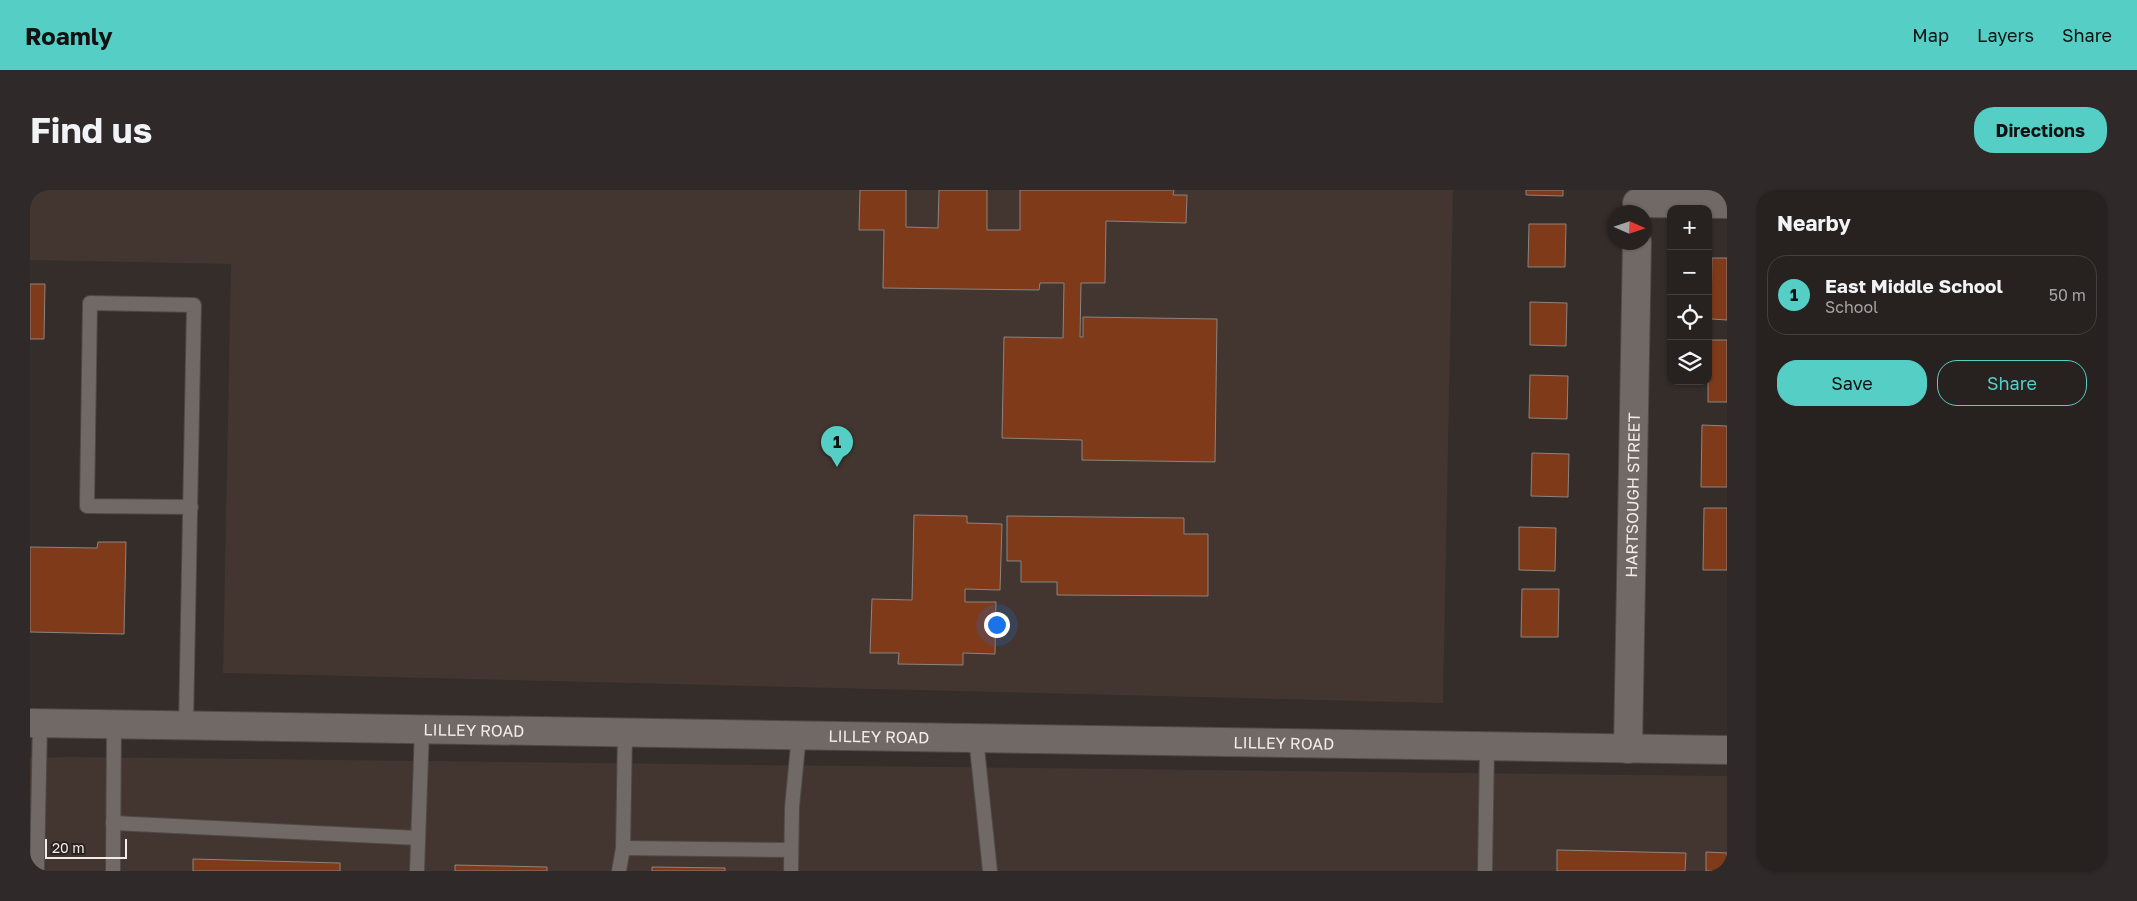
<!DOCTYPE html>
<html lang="en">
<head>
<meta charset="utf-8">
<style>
  :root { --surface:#272220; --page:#2f2a29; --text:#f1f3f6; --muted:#a4a4a5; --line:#433f3e; --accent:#55cec5 }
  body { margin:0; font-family:"Golos Text",sans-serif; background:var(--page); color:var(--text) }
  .controls { position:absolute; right:15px; top:15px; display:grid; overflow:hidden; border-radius:10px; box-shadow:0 1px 4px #0004 }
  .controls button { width:45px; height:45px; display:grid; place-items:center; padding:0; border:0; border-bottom:1px solid var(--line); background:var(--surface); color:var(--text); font:25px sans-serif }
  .compass { position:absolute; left:1577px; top:15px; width:45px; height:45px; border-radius:50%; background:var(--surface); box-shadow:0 1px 4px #0004; rotate:93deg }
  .scale { position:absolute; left:15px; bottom:12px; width:82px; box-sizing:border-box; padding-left:5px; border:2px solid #f1ecea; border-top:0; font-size:14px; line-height:18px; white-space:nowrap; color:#f1ecea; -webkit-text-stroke:4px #2a2321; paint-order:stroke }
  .you { position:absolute; left:966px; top:434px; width:18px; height:18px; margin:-12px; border:4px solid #fff; border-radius:50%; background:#1a73e8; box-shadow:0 0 0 8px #1a73e833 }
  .badge { display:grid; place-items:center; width:32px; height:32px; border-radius:50%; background:var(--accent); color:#111; font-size:16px; font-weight:700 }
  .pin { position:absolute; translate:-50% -41px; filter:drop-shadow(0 1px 2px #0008) }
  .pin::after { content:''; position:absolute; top:26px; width:18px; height:15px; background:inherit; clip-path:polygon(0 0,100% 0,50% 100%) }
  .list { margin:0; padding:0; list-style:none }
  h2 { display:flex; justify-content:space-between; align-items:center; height:65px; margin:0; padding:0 20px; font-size:21px }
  h2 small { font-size:16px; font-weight:400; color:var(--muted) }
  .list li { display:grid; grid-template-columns:32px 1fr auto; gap:15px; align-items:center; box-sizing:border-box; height:80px; margin:0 10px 10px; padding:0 10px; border:1px solid var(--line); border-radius:20px }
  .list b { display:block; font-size:19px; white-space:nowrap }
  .list p { margin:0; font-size:16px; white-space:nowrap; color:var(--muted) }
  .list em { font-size:16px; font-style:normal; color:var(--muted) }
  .actions { display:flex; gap:10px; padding:15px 20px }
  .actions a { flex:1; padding:11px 0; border:1px solid var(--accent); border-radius:20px; text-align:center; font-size:18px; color:var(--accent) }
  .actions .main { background:var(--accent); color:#111 }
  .icon { flex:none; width:28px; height:28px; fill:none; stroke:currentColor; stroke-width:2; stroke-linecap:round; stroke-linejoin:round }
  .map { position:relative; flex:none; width:1697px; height:681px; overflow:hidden; border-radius:20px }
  header { display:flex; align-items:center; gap:30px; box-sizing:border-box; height:70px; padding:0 25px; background:var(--accent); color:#111 }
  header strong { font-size:24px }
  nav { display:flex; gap:28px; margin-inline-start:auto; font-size:18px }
  .intro { display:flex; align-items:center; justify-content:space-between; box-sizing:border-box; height:120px; padding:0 30px }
  h1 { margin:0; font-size:35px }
  .button { padding:12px 22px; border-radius:20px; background:var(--accent); color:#111; font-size:18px; font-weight:700 }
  main { display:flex; gap:30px; padding:0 30px }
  aside { flex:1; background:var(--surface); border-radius:20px; box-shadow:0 1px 4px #0004 }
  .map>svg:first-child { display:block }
  .built { fill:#433630 }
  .building { fill:#7f3a19; stroke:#8c8480 }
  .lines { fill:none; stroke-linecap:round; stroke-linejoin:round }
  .lane-casing { stroke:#4f4947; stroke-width:16 }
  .street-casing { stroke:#4f4947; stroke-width:30 }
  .secondary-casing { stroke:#4f4947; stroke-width:30 }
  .lane { stroke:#706965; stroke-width:14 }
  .street { stroke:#706965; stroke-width:28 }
  .secondary { stroke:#706965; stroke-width:28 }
  .labels { text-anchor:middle; stroke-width:5; stroke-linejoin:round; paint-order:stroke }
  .street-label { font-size:16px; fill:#f1ecea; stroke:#2a2321 }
</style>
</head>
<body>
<header>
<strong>Roamly</strong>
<nav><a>Map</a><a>Layers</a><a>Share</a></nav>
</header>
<div class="intro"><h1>Find us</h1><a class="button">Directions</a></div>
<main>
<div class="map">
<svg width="1697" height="681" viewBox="0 0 1697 681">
  <rect width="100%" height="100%" fill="#342d2a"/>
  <!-- built -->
  <g class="built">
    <path d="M0 0H1423L1413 513 193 483 201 74 0 70Z"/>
    <path d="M42 567 1697 586V681H0V568Z"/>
  </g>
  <!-- building -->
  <g class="building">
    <path d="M830 0H876V37L908 38 909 0H957V40H990V0H1144L1143 5H1157L1156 33 1076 31 1075 93H1051L1050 147H1053V127L1187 129 1185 272 1052 270V250L972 248 974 147 1033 148 1034 93H1010L1009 100 853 98 854 40H829Z"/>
    <path d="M1496 0H1533V6L1496 5Z"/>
    <path d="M1499 34H1536L1535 77H1498Z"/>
    <path d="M1682 68H1697V130L1681 129Z"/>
    <path d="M0 94H15L14 149H0Z"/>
    <path d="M1500 112 1537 113 1536 156 1500 155Z"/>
    <rect x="1678" y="150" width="19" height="62"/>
    <path d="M1500 185 1538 186 1537 229 1499 228Z"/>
    <path d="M1672 235 1697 236V297H1671Z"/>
    <path d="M1502 263 1539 264 1538 307 1501 306Z"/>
    <path d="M1674 318H1697V380H1673Z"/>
    <path d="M884 325 937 326V333L972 334 970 400 935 399V412H966L965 464 933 463V475L868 474 869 463H840L842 409 882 410Z"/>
    <path d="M977 326 1154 328V344H1178V406L1027 405V392H991V371H977Z"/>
    <path d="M1489 337 1526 338 1525 381 1489 380Z"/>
    <path d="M68 352H96L94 444 0 442V357L67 358Z"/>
    <path d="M1492 399H1529L1528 447H1491Z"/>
    <path d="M1527 660 1656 663 1655 681H1527Z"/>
    <path d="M1676 662 1697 663V681H1676Z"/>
    <path d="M163 669 310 673V681H163Z"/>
    <path d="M425 675 517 677V681H425Z"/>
    <path d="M622 677 695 678V681H622Z"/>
  </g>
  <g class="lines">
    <defs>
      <g id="lane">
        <path d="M156 535 164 115 60 113 57 316 161 317"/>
        <path d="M946 548 960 681"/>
        <path d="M83 633 388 648"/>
        <path d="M593 658 760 660"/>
        <path d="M7 681 10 533"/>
        <path d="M83 681 84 534"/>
        <path d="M387 681 392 539"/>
        <path d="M589 681 593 658 595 542"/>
        <path d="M761 681 762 617 769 545"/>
        <path d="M1455 681 1457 557"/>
      </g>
      <g id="street">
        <path d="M1607 13 1697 14"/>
        <path id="s1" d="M1598 559 1607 52"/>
      </g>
      <g id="secondary">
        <path id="s2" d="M0 533 1697 560"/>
      </g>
    </defs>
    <!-- lane casing -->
    <use href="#lane" class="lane-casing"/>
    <!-- street casing -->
    <use href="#street" class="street-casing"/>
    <!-- secondary casing -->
    <use href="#secondary" class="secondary-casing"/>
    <!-- lane -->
    <use href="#lane" class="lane"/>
    <!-- street -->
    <use href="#street" class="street"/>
    <!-- secondary -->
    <use href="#secondary" class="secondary"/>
  </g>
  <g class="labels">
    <!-- street labels -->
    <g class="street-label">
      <text dy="6" stroke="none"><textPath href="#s1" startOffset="254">HARTSOUGH STREET</textPath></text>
      <text dy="6" stroke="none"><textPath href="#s2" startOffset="444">LILLEY ROAD</textPath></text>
      <text dy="6" stroke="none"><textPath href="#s2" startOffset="849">LILLEY ROAD</textPath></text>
      <text dy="6" stroke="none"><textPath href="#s2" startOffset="1254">LILLEY ROAD</textPath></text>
    </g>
  </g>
</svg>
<div class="controls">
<button>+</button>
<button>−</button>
<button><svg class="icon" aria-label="locate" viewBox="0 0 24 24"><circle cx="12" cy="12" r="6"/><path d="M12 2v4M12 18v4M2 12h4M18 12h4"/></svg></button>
<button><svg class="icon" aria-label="layers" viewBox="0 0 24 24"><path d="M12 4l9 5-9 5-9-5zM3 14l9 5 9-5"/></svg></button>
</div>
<svg class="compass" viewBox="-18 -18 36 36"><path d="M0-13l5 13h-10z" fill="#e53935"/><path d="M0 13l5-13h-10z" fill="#a4a4a5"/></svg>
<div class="scale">20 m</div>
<div class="you"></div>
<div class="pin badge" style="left:807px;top:277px">1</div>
</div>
<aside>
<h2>Nearby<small></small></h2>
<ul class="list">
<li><span class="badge">1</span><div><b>East Middle School</b><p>School</p></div><em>50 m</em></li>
</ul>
<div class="actions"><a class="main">Save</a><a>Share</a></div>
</aside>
</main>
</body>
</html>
